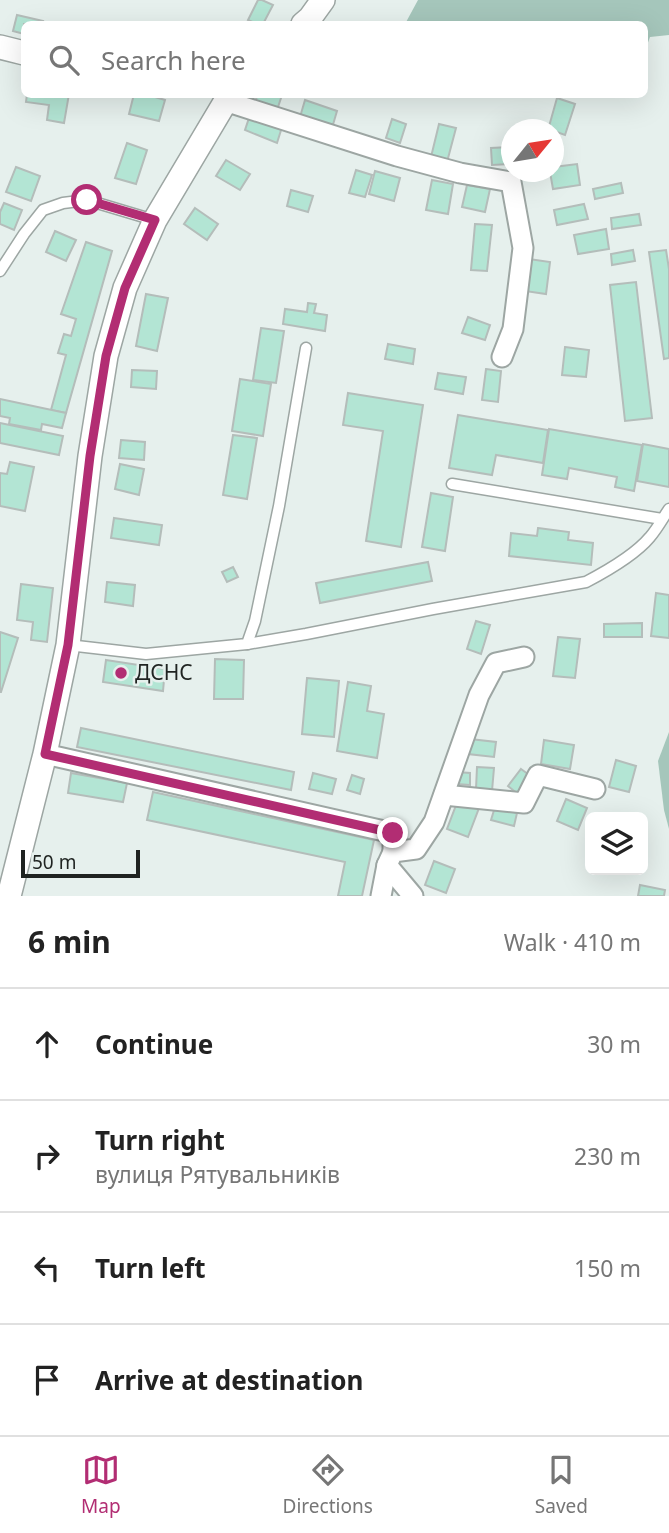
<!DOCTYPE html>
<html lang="en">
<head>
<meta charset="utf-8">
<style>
  :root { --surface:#fff; --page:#f2f2f2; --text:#222; --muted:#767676; --line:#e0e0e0; --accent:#b22d73 }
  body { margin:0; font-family:"Noto Sans",sans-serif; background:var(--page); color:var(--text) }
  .controls { position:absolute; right:21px; bottom:21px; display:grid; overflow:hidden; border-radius:10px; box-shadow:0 7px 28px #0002 }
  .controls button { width:63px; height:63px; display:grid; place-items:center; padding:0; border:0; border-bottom:2px solid var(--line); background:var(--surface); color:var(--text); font:35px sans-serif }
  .compass { position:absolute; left:501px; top:119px; width:63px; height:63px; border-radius:50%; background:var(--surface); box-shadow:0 7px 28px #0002; rotate:60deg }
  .scale { position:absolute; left:21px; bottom:18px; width:119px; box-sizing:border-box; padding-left:7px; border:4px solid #1f2321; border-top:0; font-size:19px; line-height:24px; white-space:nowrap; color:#1f2321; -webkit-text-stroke:5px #e6f0ed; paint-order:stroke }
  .stop { position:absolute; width:21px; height:21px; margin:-16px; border:5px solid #b22d73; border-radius:50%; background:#fff }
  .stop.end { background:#b22d73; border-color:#fff; box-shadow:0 2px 7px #0008 }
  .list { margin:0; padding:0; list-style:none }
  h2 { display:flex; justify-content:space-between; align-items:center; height:91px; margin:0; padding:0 28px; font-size:30px }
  h2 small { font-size:23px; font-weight:400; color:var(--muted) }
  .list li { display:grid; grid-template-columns:46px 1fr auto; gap:21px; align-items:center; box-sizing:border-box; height:112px; padding:0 28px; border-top:2px solid var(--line) }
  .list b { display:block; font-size:26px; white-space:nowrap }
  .list p { margin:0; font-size:23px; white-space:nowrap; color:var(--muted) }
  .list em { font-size:23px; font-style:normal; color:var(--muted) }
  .icon { flex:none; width:38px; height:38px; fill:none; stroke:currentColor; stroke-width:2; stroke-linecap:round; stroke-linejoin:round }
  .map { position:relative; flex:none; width:669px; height:896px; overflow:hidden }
  .search { position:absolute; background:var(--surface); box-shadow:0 7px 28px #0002; left:21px; right:21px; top:21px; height:77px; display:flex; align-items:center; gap:18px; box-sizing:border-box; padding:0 24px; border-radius:10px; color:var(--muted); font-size:26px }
  .sheet { height:539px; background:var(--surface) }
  nav { display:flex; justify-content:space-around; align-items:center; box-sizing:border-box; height:98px; border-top:2px solid var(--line); background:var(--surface); font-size:19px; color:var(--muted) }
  nav a { display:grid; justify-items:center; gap:4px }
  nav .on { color:var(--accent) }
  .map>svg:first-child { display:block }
  .green { fill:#a5c6bb }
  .building { fill:#b3e5d4; stroke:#b4bdba; stroke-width:2 }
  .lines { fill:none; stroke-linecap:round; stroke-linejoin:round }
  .service-casing { stroke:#9da6a3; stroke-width:13 }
  .minor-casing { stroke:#9da6a3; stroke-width:23 }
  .tertiary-casing { stroke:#9da6a3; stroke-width:26 }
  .service { stroke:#fff; stroke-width:10 }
  .minor { stroke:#fff; stroke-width:19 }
  .tertiary { stroke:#fff; stroke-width:23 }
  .route { stroke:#b22d73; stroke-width:9 }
  .poi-dot { fill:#b22d73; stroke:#e6f0ed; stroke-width:2.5 }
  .labels { text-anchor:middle; stroke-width:5; stroke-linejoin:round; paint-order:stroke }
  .poi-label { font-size:21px; fill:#1f2321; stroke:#e6f0ed; text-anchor:start }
</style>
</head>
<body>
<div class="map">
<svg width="669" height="896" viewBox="0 0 669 896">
  <rect width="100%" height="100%" fill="#e6f0ed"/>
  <!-- green -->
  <g class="green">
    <path d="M418 0H669V35L650 37 645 51V70L644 24H405Z"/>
    <path d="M669 732V829L664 810 658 761Z"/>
  </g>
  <!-- building -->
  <g class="building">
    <path d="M258 0H262L273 5 263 24H257L248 20Z"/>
    <path d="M17 15 43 21 42 24H24V34L13 31Z"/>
    <path d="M27 94H69L64 123 47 120 49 105 26 102Z"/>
    <path d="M134 94H145L165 100 159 121 129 114Z"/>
    <path d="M258 94H281L282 95 277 110 255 102Z"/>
    <path d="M557 98 575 104 565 135 554 131V130H548Z"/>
    <path d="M305 100 337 111 332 128 300 117Z"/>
    <path d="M250 115 282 127 277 143 245 130Z"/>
    <path d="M392 119 406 124 400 143 386 138Z"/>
    <path d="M439 124 456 128 447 162 431 157Z"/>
    <path d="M127 143 147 150 136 184 115 178Z"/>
    <path d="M512 147V164L492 165 491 148Z"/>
    <path d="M226 160 250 174 240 190 216 176Z"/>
    <path d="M577 164 580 185 553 189 550 172H554V167Z"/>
    <path d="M16 167 40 176 31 201 6 192Z"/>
    <path d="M356 170 372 175 365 197 349 193Z"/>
    <path d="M375 171 400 178 394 201 369 194Z"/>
    <path d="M432 180 453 184 448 214 426 210Z"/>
    <path d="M621 183 623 193 595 199 593 189Z"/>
    <path d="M467 185 490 189 485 212 462 207Z"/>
    <path d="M291 190 313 196 308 212 287 206Z"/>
    <path d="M4 203 22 210 14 230 0 224V212Z"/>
    <path d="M584 204 588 219 557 225 554 210Z"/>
    <path d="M195 208 218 224 207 240 184 224Z"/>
    <path d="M639 214 641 225 612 229 611 218Z"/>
    <path d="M475 224 492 225 487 271 471 270Z"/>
    <path d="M606 229 609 249 578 254 574 235Z"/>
    <path d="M55 231 76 240 66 261 46 252Z"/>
    <path d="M86 242 112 251 66 413 51 410 66 355 58 353 64 334 71 336 76 319 61 314Z"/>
    <path d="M633 250 635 261 612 265 611 254Z"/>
    <path d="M666 250 669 269V358L664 359 649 252Z"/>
    <path d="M529 259 550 262 546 294 525 291Z"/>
    <path d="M636 282 652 418 625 421 610 285Z"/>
    <path d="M146 294 168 298 157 351 136 346Z"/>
    <path d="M308 303 316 304 314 313 327 315 325 331 283 324 285 309 307 312Z"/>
    <path d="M468 317 490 325 485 340 462 333Z"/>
    <path d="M261 328 284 331 276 383 253 380Z"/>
    <path d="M388 344 415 349 413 364 385 359Z"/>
    <path d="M565 347 589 350 586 377 562 375Z"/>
    <path d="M486 369 501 371 498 402 482 400Z"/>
    <path d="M132 370 157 371 156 389 131 387Z"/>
    <path d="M438 373 466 377 463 394 435 389Z"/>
    <path d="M240 379 271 384 263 436 232 431Z"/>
    <path d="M348 393 423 405 401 547 366 541 383 431 343 425Z"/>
    <path d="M0 399 66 413 62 428 42 424 41 430 9 424 10 418 0 416Z"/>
    <path d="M458 415 548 430 543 463 496 455 492 475 449 468Z"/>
    <path d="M0 423 63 436 59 455 0 443Z"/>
    <path d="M549 429 642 445 634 491 615 487 617 477 569 468 567 479 542 475Z"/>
    <path d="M233 435 257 438 247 499 223 495Z"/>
    <path d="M121 440 145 442 144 460 119 458Z"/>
    <path d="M643 444 669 449V487L637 481Z"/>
    <path d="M10 462 34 467 25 511 0 506V473L7 474Z"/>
    <path d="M120 464 144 469 139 495 115 489Z"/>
    <path d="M431 493 453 497 445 551 422 547Z"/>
    <path d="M114 518 162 525 159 545 111 538Z"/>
    <path d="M538 528 569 532 568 540 593 543 591 565 509 556 511 533 537 536Z"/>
    <path d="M428 562 432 581 320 603 316 583Z"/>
    <path d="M233 567 238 577 227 582 222 572Z"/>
    <path d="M107 582 135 585 133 606 105 602Z"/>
    <path d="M21 584 53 588 47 642 31 640 33 622 17 620Z"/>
    <path d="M656 593 669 595V638L651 636Z"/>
    <path d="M476 621 490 625 481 654 467 649Z"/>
    <path d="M642 623V637H604V624Z"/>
    <path d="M0 632 18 638 1 692H0Z"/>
    <path d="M558 637 580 639 575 678 553 676Z"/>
    <path d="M215 659 244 660 243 699H214Z"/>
    <path d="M106 660 165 669 163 691 103 682Z"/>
    <path d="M307 678 339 681 334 737 302 734Z"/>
    <path d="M348 682 371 686 367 711 384 714 377 758 337 751Z"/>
    <path d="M81 728 294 772 291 790 77 747Z"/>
    <path d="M470 739 496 742 494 757 468 754Z"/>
    <path d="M544 740 574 745 570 769 541 764Z"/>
    <path d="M616 760 636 766 629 792 609 787Z"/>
    <path d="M477 767 494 768 492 791 476 789Z"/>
    <path d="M521 769 532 777 519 795 508 786Z"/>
    <path d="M457 772 470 773V785L456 784Z"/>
    <path d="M71 773 127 783 123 802 68 793Z"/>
    <path d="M313 773 336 779 332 794 309 789Z"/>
    <path d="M352 775 364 779 360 794 347 790Z"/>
    <path d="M153 792 374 840 362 896H338L345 862 147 820Z"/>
    <path d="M566 799 587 808 578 830 557 821Z"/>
    <path d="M458 800 479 808 468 837 447 829Z"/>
    <path d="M495 807 517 813 514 826 491 820Z"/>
    <path d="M434 861 455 869 446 893 425 885Z"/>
    <path d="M640 885 665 890 664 896H638Z"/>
  </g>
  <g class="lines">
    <defs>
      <g id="service">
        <path d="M0 271 24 234 43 210 63 203 87 200 154 220"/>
        <path d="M452 484 662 519"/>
        <path d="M247 644 306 634 433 609 586 582C607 571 635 555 650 537 657 529 663 518 669 509"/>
        <path d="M68 645 146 654 247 644 255 621 279 506 306 348"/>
      </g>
      <g id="minor">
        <path d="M225 101 397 156 460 173 511 182 523 248 513 329 502 357"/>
        <path d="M45 754 393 833V852"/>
        <path d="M444 795 524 803 538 775 595 789"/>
        <path d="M381 896 387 865"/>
        <path d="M413 896 387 865 393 852 416 849 434 822 479 695 496 663 524 657"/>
      </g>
      <g id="tertiary">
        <path d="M303 24 310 18 323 0"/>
        <path d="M0 47 24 53"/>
        <path d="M9 896 45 754 68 645 90 456 106 356 125 288 155 220 230 94"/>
      </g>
    </defs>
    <!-- service casing -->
    <use href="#service" class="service-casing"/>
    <!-- minor casing -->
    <use href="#minor" class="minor-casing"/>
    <!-- tertiary casing -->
    <use href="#tertiary" class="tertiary-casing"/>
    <!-- service -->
    <use href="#service" class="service"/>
    <!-- minor -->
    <use href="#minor" class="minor"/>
    <!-- tertiary -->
    <use href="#tertiary" class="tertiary"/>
  </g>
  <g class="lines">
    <!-- route -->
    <path class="route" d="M87 200 155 220 125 288 106 356 90 456 68 645 45 754 393 833"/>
  </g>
  <!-- markers -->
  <circle class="poi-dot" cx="121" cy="673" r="7"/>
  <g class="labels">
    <!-- poi labels -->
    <g class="poi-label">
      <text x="135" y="680">ДСНС</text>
    </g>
  </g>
</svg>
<div class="controls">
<button><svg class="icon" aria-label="layers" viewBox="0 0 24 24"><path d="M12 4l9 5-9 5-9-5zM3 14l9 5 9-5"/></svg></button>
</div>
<svg class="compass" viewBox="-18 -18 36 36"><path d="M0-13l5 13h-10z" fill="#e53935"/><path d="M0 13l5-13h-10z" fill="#767676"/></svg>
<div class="scale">50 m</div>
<div class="stop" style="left:87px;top:200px"></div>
<div class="stop end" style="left:393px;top:833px"></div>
<div class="search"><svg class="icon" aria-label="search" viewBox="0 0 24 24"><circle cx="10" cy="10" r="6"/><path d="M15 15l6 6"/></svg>Search here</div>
</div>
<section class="sheet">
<h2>6 min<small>Walk · 410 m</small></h2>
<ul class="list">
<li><svg class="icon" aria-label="ahead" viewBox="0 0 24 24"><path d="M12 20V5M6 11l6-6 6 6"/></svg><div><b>Continue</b></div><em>30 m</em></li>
<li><svg class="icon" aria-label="right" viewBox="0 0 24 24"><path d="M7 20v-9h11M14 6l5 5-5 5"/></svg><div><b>Turn right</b><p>вулиця Рятувальників</p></div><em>230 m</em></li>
<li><svg class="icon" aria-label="left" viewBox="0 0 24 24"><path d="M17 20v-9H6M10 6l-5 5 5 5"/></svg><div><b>Turn left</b></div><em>150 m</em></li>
<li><svg class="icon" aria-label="arrive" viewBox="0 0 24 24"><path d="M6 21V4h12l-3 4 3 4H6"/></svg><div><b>Arrive at destination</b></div></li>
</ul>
</section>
<nav>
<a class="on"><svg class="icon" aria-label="map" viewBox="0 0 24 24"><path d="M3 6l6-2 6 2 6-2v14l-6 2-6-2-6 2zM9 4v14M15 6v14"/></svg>Map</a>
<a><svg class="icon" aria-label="directions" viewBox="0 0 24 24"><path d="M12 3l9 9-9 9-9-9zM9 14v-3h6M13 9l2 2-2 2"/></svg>Directions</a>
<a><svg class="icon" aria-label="saved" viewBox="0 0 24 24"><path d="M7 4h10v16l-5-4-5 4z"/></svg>Saved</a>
</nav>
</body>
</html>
